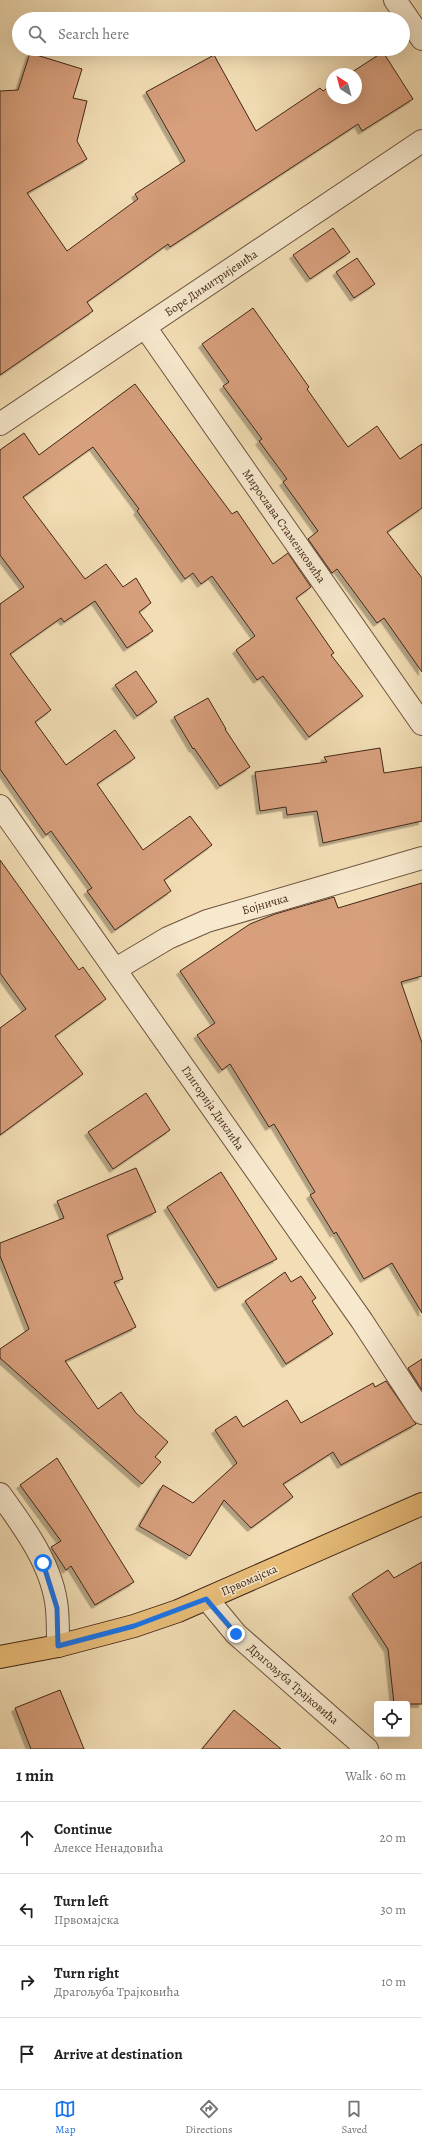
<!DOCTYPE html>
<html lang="en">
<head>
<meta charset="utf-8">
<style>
  :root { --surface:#fff; --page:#f6f6f6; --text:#202124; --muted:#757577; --line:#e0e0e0; --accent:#1a73e8 }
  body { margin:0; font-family:Alegreya,serif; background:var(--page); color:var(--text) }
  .controls { position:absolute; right:12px; bottom:12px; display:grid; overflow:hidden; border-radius:4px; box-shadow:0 4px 16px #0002 }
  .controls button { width:36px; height:36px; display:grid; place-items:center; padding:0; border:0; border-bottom:1px solid var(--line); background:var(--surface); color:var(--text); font:20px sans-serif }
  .compass { position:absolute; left:326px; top:68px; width:36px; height:36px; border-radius:50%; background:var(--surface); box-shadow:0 4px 16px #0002; rotate:324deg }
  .stop { position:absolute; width:12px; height:12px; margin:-9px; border:3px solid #1a73e8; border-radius:50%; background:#fff }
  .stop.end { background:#1a73e8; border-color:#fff; box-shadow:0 1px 4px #0008 }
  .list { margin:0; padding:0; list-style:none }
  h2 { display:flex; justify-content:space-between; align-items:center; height:52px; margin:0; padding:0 16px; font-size:17px }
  h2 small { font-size:13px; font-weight:400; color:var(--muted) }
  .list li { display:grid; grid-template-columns:26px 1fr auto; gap:12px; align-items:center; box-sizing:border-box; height:72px; padding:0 16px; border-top:1px solid var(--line) }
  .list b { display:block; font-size:15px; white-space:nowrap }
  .list p { margin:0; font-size:13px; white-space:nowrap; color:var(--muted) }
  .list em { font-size:13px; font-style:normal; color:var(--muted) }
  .icon { flex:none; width:22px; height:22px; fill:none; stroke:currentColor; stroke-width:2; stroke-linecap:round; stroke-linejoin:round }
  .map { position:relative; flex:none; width:422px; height:1749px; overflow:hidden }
  .search { position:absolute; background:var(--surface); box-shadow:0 4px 16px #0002; left:12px; right:12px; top:12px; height:44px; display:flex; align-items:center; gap:10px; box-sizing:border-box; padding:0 14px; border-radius:22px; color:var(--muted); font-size:15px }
  .sheet { height:340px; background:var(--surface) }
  nav { display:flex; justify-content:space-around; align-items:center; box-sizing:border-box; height:56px; border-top:1px solid var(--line); background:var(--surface); font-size:11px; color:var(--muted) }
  nav a { display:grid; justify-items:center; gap:2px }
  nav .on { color:var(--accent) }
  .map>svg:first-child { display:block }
  .building { fill:#d79f7b; stroke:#422718; filter:url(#shadow) }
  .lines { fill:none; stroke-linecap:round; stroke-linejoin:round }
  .minor-casing { stroke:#6e543f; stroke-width:24 }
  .major-casing { stroke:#422718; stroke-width:24 }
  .minor { stroke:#f7e9ce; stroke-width:22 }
  .major { stroke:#e9be7a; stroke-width:22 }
  .route { stroke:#1a73e8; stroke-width:5 }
  .labels { text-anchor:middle; stroke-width:3; stroke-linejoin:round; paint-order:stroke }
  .street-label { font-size:12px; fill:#422718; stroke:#f7e9ce }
</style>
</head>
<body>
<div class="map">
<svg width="422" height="1749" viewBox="0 0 422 1749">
  <defs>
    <filter id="shadow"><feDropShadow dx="-3.5" dy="3.5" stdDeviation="0" flood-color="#0004"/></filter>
  </defs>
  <rect width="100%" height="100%" fill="#f2ddb4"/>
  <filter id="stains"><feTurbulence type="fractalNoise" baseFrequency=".005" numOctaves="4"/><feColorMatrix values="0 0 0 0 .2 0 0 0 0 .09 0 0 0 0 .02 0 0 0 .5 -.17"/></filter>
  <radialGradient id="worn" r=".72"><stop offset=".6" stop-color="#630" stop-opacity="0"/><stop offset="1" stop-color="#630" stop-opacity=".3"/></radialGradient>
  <!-- building -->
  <g class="building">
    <path d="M383 52 413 99 362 131 358 124 170 247 168 244 87 302 93 311 0 375V91L18 90 30 53 82 69 73 98 87 101 77 141 87 159 27 193 67 251 138 199 135 194 185 161 146 92 214 55 256 131 320 88 323 91 332 85V98H356V74H349Z"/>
    <path d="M333 228 350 252 310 279 293 255Z"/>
    <path d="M357 258 375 284 354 298 336 272Z"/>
    <path d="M253 308 309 387 307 389 348 447 377 426 400 459 422 444V508L387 532 422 578V672L384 618 377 623 337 569 332 573 308 539 318 531 283 482 287 479 259 441 262 439 223 386 229 382 202 344Z"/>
    <path d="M135 384 232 514 237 511 273 564 288 553 311 587 296 598 334 653 331 655 363 696 309 737 263 676 257 680 236 650 255 636 212 576 201 584 193 573 185 579 137 511 139 509 93 447 23 497 85 579 106 564 123 587 136 578 151 603 139 612 153 631 127 648 95 601 64 622 61 618 10 654 51 710 35 722 66 765 115 730 135 758 97 784 143 850 190 816 212 845 164 880 171 891 115 930 87 891 92 888 51 831 46 835 0 769V604L24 587 0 555V450L24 433 39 455Z"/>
    <path d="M136 671 157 702 137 716 115 685Z"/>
    <path d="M208 698 226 729H225L250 767 220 786 194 748 193 749 174 717Z"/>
    <path d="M380 748 384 773 422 767V821L323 843 317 811 287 815 286 807 260 811 255 772 327 762 324 757Z"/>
    <path d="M0 860 79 970 83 967 106 999 55 1036 83 1074 0 1135V1028L26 1009 0 973Z"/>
    <path d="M422 883V976L401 982 422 1043V1313L392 1263 364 1279 336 1232 334 1234 310 1195 315 1192 274 1124 269 1127 230 1064 222 1070 197 1035 215 1023 180 971 250 924 275 914 334 897 338 908Z"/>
    <path d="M146 1093 170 1130 113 1169 88 1132Z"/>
    <path d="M136 1168 156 1212 107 1235 123 1279 114 1282 136 1327 65 1361 98 1409 121 1392 136 1413 168 1442 155 1457 161 1462 142 1484 0 1358V1349L29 1329 0 1256V1243L64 1218 57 1201Z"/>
    <path d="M221 1172 277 1259 218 1288 167 1207Z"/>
    <path d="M285 1272 291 1282 301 1276 316 1298 312 1301 333 1334 286 1364 245 1301Z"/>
    <path d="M422 1359V1390L408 1368Z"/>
    <path d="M386 1381 416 1424 341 1465 333 1452 283 1484 293 1497 251 1528 224 1500 190 1556 139 1526 163 1485 193 1503 237 1463 215 1430 236 1416 243 1427 287 1400 301 1423 373 1383 375 1387Z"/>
    <path d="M57 1458 134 1582 95 1605 71 1566 66 1570 51 1547 61 1541 20 1485Z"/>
    <path d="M422 1562V1704H394L388 1649 352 1594 388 1570 394 1578Z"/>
    <path d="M60 1690 84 1749H31L15 1708Z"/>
    <path d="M234 1710 281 1749H202Z"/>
  </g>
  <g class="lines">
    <defs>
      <g id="minor">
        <path d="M395 0 422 39"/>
        <path d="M145 327 422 724"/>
        <path d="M0 424 422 141"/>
        <path d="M0 806 362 1321 422 1413"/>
        <path d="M116 969 168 938 207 921 422 858"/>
        <path d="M0 1494C24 1527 53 1566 57 1609 58 1621 58 1634 58 1646"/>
        <path d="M207 1599 236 1634 367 1749"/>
      </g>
      <path id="major" d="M0 1657 58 1646 134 1626 178 1611 422 1504"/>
    </defs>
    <!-- minor casing -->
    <use href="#minor" class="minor-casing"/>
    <!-- major casing -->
    <use href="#major" class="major-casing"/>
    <!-- minor -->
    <use href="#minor" class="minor"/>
    <!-- major -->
    <use href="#major" class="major"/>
  </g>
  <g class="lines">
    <!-- route -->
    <path class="route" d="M43 1563 57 1608 58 1646 134 1626 206 1599 236 1634"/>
  </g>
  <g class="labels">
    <!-- street labels -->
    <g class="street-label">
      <text transform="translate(211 283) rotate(-34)" y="4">Боре Димитријевића</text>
      <text transform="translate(284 526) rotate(55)" y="4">Мирослава Стаменковића</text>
      <text transform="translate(265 904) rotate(-16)" y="4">Бојничка</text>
      <text transform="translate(213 1108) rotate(55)" y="4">Глигорија Диклића</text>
      <text transform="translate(249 1580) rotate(-24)" y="4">Првомајска</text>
      <text transform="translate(293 1684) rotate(41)" y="4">Драгољуба Трајковића</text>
    </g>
  </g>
  <rect width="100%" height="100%" filter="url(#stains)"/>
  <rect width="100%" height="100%" fill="url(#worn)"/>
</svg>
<div class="controls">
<button><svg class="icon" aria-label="locate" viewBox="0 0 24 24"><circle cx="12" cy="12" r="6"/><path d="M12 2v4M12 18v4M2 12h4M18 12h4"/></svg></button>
</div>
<svg class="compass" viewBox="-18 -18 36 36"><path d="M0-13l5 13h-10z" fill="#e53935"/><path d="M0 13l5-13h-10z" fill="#757577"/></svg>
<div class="stop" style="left:43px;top:1563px"></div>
<div class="stop end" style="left:236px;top:1634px"></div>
<div class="search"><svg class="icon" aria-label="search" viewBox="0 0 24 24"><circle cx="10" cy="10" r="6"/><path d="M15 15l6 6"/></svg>Search here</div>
</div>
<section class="sheet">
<h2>1 min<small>Walk · 60 m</small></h2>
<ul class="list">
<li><svg class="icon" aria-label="ahead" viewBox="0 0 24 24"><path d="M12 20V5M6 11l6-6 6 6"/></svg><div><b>Continue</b><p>Алексе Ненадовића</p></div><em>20 m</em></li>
<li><svg class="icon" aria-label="left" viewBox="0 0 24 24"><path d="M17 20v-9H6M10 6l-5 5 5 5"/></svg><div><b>Turn left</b><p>Првомајска</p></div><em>30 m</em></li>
<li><svg class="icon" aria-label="right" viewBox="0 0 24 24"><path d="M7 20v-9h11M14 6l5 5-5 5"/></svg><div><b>Turn right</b><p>Драгољуба Трајковића</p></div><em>10 m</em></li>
<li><svg class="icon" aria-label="arrive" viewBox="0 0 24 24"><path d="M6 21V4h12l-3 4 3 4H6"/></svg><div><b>Arrive at destination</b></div></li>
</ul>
</section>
<nav>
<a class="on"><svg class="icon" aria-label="map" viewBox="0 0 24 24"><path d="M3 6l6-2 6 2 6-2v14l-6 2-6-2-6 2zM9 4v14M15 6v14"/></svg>Map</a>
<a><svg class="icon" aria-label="directions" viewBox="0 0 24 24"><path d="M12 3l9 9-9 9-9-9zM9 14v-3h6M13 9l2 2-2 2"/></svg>Directions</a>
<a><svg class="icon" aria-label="saved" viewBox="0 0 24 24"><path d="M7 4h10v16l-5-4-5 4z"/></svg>Saved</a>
</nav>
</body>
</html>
